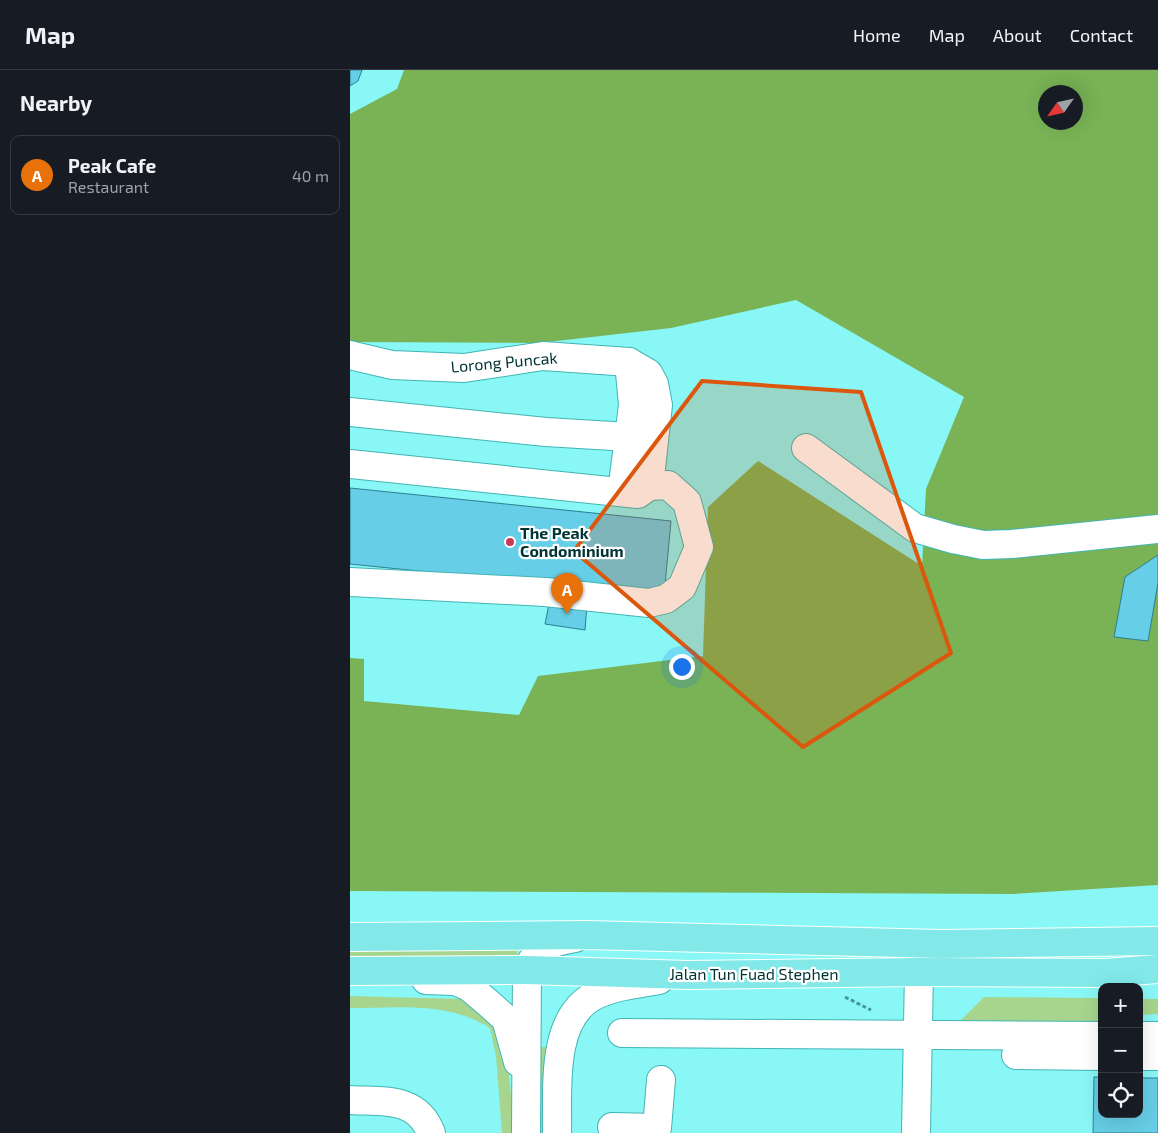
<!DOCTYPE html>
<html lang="en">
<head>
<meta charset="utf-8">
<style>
  :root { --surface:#171b24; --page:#20242c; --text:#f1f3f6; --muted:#9ea1a6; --line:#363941; --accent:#ca3a54 }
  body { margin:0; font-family:"Exo 2",sans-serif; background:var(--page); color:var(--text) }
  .controls { position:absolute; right:15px; bottom:15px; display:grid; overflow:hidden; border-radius:10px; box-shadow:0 5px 20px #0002 }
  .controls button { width:45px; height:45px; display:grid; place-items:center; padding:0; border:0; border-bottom:1px solid var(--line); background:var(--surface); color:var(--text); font:25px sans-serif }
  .compass { position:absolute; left:688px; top:15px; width:45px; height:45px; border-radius:50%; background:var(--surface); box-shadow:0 5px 20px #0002; rotate:236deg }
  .you { position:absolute; left:331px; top:596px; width:18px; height:18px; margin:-12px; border:4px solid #fff; border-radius:50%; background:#1a73e8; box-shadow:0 0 0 8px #1a73e833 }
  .badge { display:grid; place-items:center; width:32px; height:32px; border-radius:50%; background:var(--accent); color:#fff; font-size:16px; font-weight:700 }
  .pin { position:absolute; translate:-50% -41px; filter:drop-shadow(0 1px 2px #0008) }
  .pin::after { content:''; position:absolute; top:26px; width:18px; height:15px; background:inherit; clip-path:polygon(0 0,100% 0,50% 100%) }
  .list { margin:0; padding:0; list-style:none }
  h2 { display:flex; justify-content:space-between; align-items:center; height:65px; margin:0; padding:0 20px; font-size:21px }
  h2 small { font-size:16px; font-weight:400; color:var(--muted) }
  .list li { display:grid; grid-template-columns:32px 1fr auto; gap:15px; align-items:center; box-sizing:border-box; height:80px; margin:0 10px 10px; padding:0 10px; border:1px solid var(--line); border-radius:10px }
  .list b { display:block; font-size:19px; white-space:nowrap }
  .list p { margin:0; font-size:16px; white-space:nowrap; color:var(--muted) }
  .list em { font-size:16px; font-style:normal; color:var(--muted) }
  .icon { flex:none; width:28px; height:28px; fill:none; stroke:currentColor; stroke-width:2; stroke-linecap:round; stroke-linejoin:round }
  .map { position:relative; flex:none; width:808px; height:1063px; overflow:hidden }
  header { display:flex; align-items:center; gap:30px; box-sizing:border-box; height:70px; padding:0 25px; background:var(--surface); border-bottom:1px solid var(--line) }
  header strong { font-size:24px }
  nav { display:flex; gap:28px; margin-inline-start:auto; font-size:18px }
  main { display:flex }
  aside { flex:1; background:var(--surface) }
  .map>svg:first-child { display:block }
  .green { fill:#a7d58d }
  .forest { fill:#79b355; fill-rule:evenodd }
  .building { fill:#66cee6; stroke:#2d7f90 }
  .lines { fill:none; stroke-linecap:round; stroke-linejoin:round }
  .minor-casing { stroke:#41b5b4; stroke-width:30 }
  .highway-casing { stroke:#fff; stroke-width:30 }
  .path { stroke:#469897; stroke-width:3; stroke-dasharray:4 2.5; stroke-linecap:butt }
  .minor { stroke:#fff; stroke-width:28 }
  .highway { stroke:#82e9e8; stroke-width:28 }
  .marked { fill:#dc570e; fill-opacity:0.2; stroke:#dc570e; stroke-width:4; stroke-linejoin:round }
  .poi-dot { fill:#ca3a54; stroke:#fff; stroke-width:2 }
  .labels { text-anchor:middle; stroke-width:4.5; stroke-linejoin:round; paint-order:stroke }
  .street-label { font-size:16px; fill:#003434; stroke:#fff }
  .poi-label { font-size:16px; font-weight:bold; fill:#003434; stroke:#fff; text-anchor:start }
</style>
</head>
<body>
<header>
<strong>Map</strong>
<nav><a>Home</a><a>Map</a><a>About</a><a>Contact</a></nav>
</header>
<main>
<aside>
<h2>Nearby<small></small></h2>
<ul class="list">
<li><span class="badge" style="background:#e8710a">A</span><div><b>Peak Cafe</b><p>Restaurant</p></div><em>40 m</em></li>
</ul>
</aside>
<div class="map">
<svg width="808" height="1063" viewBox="0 0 808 1063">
  <rect width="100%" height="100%" fill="#88f7f5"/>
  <!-- green -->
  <g class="green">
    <path d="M167 879V891L0 890V880Z"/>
    <path d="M0 926 112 929 134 944 147 957 157 987 162 1035V1063H152L146 986 140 958C98 931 47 938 0 938Z"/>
    <path d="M634 927 752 928V955L610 951Z"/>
    <path d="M789 929H808V944L789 945Z"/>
    <path d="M188 977H199L197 1063H186Z"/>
  </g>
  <!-- forest -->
  <path class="forest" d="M54 0H808V815L663 824 0 821V588L14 589V631L169 645 188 606 353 586 358 437 408 391 572 496 576 419 614 327 446 230 321 258 189 273 0 272V44L47 19ZM696 22H726V52H696Z"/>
  <!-- building -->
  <g class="building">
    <path d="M0 0H12L8 11 0 16Z"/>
    <path d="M0 418 321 451 314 526 0 494Z"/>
    <path d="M808 485V513L798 571 764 567 775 507Z"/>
    <path d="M200 529 237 534 235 560 195 554Z"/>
    <path d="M744 1007H752V1044H789V1008H808V1063H743Z"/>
  </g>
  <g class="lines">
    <defs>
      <g id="minor">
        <path d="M0 285 42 295 114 298 193 286 279 292 298 303 304 314 308 335 299 416 288 424 0 394"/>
        <path d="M0 342 196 362 279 367 283 335 279 292"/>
        <path d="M456 378 565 458 603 469 633 475 662 474 808 459"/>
        <path d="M272 422 279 367"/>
        <path d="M0 512 195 522 299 533 316 529 332 517 349 477 337 432 318 415 299 416"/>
        <path d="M76 910 105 911 119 917 137 932 156 949 168 992"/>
        <path d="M272 963 752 966"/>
        <path d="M789 966H808"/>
        <path d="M666 985 752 986"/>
        <path d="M789 986H808"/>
        <path d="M0 1030C33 1032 67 1026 81 1063"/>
        <path d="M262 1057 307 1058 311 1010"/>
        <path d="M176 1063 177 900C188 875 199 873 225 868"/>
        <path d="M207 1063C208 1022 200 951 242 927 262 916 286 914 309 910"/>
        <path d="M566 1063 569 902"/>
      </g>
      <g id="highway">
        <path d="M0 867 236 865 591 874 808 871"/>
        <path d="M0 901 177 900 338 905 569 902 755 903 808 899"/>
      </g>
    </defs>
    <!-- minor casing -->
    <use href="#minor" class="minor-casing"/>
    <!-- highway casing -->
    <use href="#highway" class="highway-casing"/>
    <!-- path -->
    <path class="path" d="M495 927 521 940"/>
    <!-- minor -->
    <use href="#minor" class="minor"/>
    <!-- highway -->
    <use href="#highway" class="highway"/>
  </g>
  <!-- marked area -->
  <path class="marked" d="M352 311 511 322 601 583 453 677 224 481Z"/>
  <!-- markers -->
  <circle class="poi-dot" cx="160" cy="472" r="5"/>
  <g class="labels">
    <!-- street labels -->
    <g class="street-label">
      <text transform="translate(154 292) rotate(-5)" y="6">Lorong Puncak</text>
      <text x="404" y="910">Jalan Tun Fuad Stephen</text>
    </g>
    <!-- poi labels -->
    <g class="poi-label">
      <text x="170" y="469">The Peak<tspan x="170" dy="18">Condominium</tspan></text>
    </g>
  </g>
</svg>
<div class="controls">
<button>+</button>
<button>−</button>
<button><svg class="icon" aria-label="locate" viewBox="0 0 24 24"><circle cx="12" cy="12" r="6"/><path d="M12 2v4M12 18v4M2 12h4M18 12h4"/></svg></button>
</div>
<svg class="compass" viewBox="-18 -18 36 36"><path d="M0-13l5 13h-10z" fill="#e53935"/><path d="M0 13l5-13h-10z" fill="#9ea1a6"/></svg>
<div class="you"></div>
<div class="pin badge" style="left:217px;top:544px;background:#e8710a">A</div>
</div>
</main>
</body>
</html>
